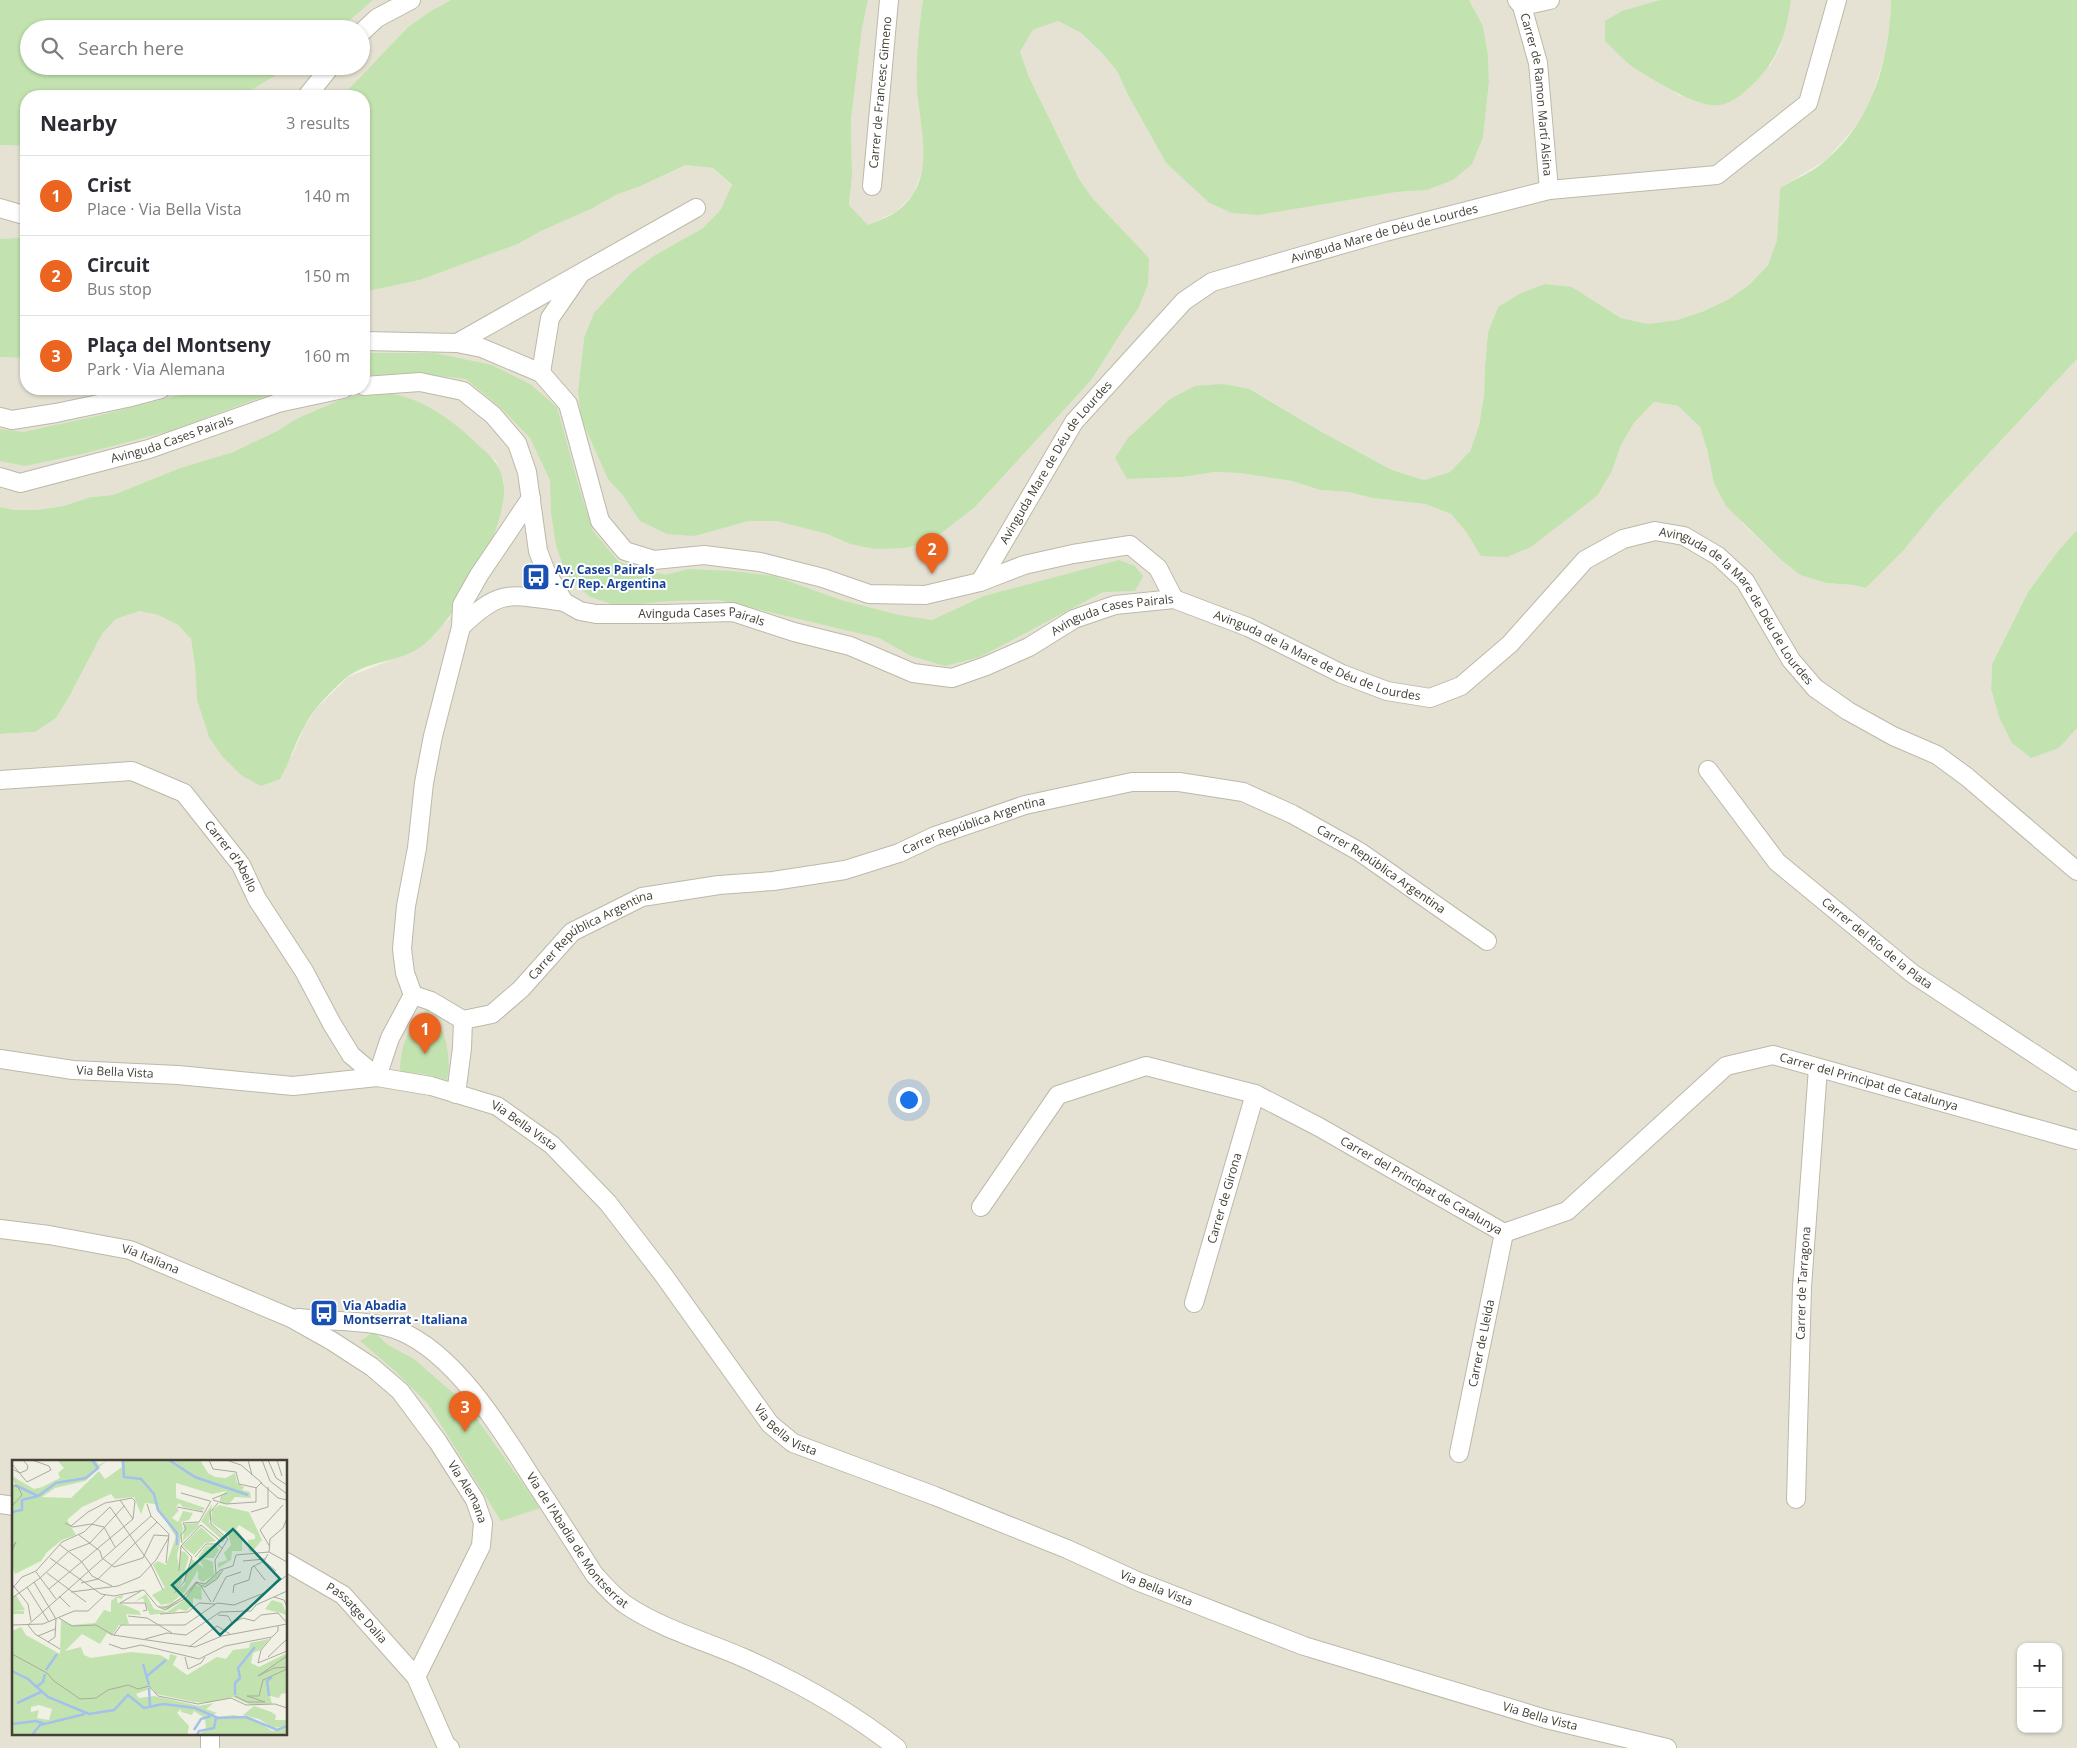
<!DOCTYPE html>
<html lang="en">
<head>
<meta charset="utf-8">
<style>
  :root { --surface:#fff; --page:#f2f2f3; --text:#2b2b33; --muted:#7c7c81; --line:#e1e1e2; --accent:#ec6520 }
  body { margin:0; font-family:"Open Sans",sans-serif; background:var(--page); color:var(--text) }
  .controls { position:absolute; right:15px; bottom:15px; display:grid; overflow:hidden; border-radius:10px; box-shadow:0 1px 4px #0004 }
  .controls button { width:45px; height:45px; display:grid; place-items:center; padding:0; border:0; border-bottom:1px solid var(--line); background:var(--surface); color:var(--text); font:25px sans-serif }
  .you { position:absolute; left:908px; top:1099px; width:18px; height:18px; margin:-12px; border:4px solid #fff; border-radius:50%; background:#1a73e8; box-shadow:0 0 0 8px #1a73e833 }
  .badge { display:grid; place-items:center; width:32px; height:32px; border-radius:50%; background:var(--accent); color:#fff; font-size:16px; font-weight:700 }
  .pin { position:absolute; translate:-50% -41px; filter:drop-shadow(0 1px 2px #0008) }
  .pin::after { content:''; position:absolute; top:26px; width:18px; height:15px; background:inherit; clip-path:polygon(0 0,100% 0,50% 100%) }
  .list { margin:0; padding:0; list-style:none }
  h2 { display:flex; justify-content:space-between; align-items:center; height:65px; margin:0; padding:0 20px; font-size:21px }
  h2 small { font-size:16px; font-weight:400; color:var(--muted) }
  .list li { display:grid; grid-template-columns:32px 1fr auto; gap:15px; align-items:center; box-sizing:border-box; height:80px; padding:0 20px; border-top:1px solid var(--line) }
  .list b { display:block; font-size:19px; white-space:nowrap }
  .list p { margin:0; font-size:16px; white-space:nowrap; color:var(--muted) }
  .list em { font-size:16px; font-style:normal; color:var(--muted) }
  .icon { flex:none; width:28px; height:28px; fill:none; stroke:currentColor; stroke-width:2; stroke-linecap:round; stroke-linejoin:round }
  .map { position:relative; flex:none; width:2077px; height:1748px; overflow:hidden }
  .search { position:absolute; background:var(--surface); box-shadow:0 1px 4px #0004; left:20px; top:20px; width:350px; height:55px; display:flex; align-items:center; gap:12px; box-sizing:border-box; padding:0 18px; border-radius:28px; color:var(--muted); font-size:19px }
  .panel { position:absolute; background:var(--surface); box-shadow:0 1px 4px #0004; left:20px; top:90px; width:350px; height:305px; border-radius:20px }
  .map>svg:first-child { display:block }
  .residential { fill:#e5e2d3; fill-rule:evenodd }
  .green { fill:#c2e3af }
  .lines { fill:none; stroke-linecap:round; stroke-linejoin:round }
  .minor-casing { stroke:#bcb9a8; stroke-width:20 }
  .minor { stroke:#fff; stroke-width:18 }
  .labels { text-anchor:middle; stroke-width:4; stroke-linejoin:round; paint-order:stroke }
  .street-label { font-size:12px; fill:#434035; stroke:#fff }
  .transit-label { font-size:12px; font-weight:bold; fill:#164399; stroke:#fff; text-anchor:start }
  .inset-river { fill:none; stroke:#a4c1eb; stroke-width:2.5 }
  .inset-road { fill:none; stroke:#abaa9f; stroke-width:1 }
  .view { fill:#0f766e; fill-opacity:0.15; stroke:#0f766e; stroke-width:2.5 }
  .inset-edge { fill:none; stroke:#434035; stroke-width:2.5 }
</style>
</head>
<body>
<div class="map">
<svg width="2077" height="1748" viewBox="0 0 2077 1748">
  <rect width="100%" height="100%" fill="#f1f0e5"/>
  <!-- residential -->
  <g class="residential">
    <path d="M373 0H451L429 12 408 27 342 96H241L292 66H361V29H340Z"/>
    <path d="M868 0H923L917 85 924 140V165L914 193 896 212 868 225 849 205 852 176 851 120 862 29Z"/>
    <path d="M1469 0H1660L1642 6 1649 76 1680 96 1770 66 1780 48 1791 0H1891L1890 24 1886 52 1878 77 1871 100 1859 123 1826 160 1780 188 1777 240 1768 265 1750 284 1729 299 1704 311 1677 320 1648 324 1621 318 1572 287 1519 294 1498 307 1488 332 1485 366 1484 395 1479 426 1470 451 1450 472 1424 480 1392 470 1320 431 1251 389 1127 479 1184 477 1214 472 1239 473 1292 481 1320 490 1349 492 1372 498 1425 504 1451 514 1467 533 1531 546 1576 510 1612 471 1621 445 1634 423 1654 402 1678 406 1700 427 1708 453 1743 524 1781 560 1800 575 1826 583 1853 585 1866 588 1903 551 1938 508 2077 359V530L2058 551 2028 592 1992 664 1991 689 1999 717 2059 748 2077 728V1748H0V734L35 732 56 718 69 697 102 634 116 619 140 611 158 615 178 625 191 639 195 666 197 700 209 736 292 756 304 727 317 708 348 677 416 650 449 619 488 548 497 527 503 504 504 481 496 461 439 413 394 394 371 393 294 420 277 431 233 452 180 468 113 495 91 497 63 506 37 510H15L0 507V357L26 358V389H364V292L420 280 518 244 541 231 591 209 616 195 641 186 687 165 713 168 732 186 721 209 703 228 655 255 632 272 584 338 578 390 608 479 624 497 695 536 749 521H776L827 534 850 544 975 507 1075 398 1092 379 1121 333 1138 309 1094 200 1079 179 1029 77 1020 52 1033 30 1058 21 1081 33 1101 52 1117 71 1128 95 1166 163 1208 202 1310 206 1397 192 1427 190 1483 137 1489 83 1488 55 1483 26ZM14 1462H286V1734H14ZM2021 1647H2058V1729H2021Z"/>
    <path d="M0 145 26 146V237L0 239Z"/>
  </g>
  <!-- green -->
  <g class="green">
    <path d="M0 0H373L340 29H29V66H292L241 96H26V146L0 145Z"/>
    <path d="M451 0H868L862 29 851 120 852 176 849 205 868 225C876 221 888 218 896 212 938 182 920 131 917 88 916 59 919 28 923 0H1469L1483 26 1488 55 1489 83 1483 137 1472 164 1453 180 1427 190 1397 192 1258 215 1232 213 1208 202 1166 163 1128 95 1117 71 1101 52 1081 33 1058 21 1033 30 1020 52 1029 77 1079 179 1094 200 1149 258 1148 284 1138 309 1121 333 1092 379 1075 398 975 507 931 541 906 548 875 549 850 544 827 534 776 521H749L695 536 667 534 640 521 624 497 608 479 581 418 578 390 584 338 594 313 632 272 655 255 703 228 721 209 732 185 713 168 686 165 641 186 616 195 591 209 541 231 518 244 420 280 364 292V96H342L408 27 429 12Z"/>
    <path d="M1660 0H1791C1786 34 1779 58 1755 82 1745 92 1733 103 1720 105 1698 109 1652 79 1633 67 1623 60 1614 49 1605 41V21L1622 11Z"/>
    <path d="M1891 0H2077V359L1938 508 1903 551 1866 588 1853 585 1826 583 1800 575 1781 560 1726 506 1714 483 1708 453 1700 427 1678 406 1654 402 1634 423 1621 445 1612 471 1597 496 1531 547 1507 557 1481 556 1467 533 1451 514 1425 504 1372 498 1349 492 1320 490 1292 481 1239 473 1214 472 1184 477 1127 479 1115 458 1128 438 1170 399 1195 386 1223 384 1250 389 1320 431 1392 470 1424 480 1450 472 1470 451 1479 426 1484 395 1485 366 1488 332 1498 307 1519 294 1545 284 1572 287 1621 318 1648 324 1677 320 1704 311 1729 299 1750 284 1768 265 1777 240 1780 188C1795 179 1813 172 1826 160 1872 122 1890 58 1891 0Z"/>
    <path d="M26 237V358L0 357V239Z"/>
    <path d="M364 353H435L492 365 530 384 557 407 581 494 593 531 619 562 665 575 689 569 731 571 774 576 841 600 899 615 932 620 984 596 1119 560 1135 566 1143 576 1135 591 1103 592 980 657 945 666 911 656 879 638 719 600 671 601 618 606 590 597 566 575 556 545 551 513 550 480 530 438 502 409 466 379 412 373 364 376Z"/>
    <path d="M203 389H293L270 394 170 431 82 454 25 466 0 461V429L23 432 97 416Z"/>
    <path d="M371 393C378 394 386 393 393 394 424 399 456 423 477 444 489 454 500 464 503 480 513 521 452 630 416 650 395 662 365 662 346 678 330 692 314 708 304 727 295 743 290 761 280 779L261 786 241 775 222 756 209 737 197 700 195 666 191 639 178 625 158 615 140 611 116 619 102 634 69 697 56 718 35 732 0 734V507L15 510H37L63 506 91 497 113 495 180 468 233 452 277 431 294 420 340 400Z"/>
    <path d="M2077 530V728L2059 748 2031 758 2012 743 1999 717 1991 689 1992 664 2028 592 2058 551Z"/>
    <path d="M426 1010C446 1021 452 1060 447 1080L424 1074 400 1072C401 1043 407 1032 426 1010Z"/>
    <path d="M374 1332 388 1345 414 1359 467 1405 540 1508 501 1521 428 1404 394 1370 360 1341Z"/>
  </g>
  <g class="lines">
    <defs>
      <g id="minor">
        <path id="s1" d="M1517 0 1522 6 1538 63 1549 190"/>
        <path d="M1522 6 1550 0"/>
        <path d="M361 33 377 18 411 0"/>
        <path d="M307 96 331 66"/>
        <path id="s2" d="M872 186 889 0"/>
        <path d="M0 208 20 214 26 212"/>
        <path d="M364 341 457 343 482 348 541 373 568 404 600 521 625 551 654 560 704 555 760 562 823 578 869 594 925 595 980 582 1024 565 1073 554 1130 545 1158 568 1174 599"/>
        <path d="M457 343 696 208"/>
        <path d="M541 373 550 318 579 276"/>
        <path id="s3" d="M364 386 420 382 463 391 493 415 517 443 527 472 538 551 546 572 564 602 580 611 596 614H663L733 612 794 632 850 646 913 673 952 678 986 666 1029 647 1074 619 1115 605 1174 599 1248 627 1342 674 1387 691 1430 698 1461 686 1510 644 1585 560 1623 539 1655 531 1684 536 1718 556 1745 581 1791 660 1815 688 1848 711 1893 736 1937 755 1967 777 2077 871"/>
        <path d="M0 417 12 420 56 413 127 398 161 389"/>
        <path id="s4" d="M0 477 20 483 149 449 278 403 343 389"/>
        <path id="s5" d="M980 582 1074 422 1184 301 1212 282 1385 232 1549 190 1717 175 1808 103 1837 0"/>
        <path d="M461 627C501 587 511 595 564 602"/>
        <path id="s6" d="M1708 770 1777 862 1913 974 2077 1082"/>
        <path id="s7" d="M0 780 132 771 184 793 241 865 257 899 304 971 332 1024 351 1055 377 1077 390 1038 413 995 431 1001 463 1020 462 1048 456 1094"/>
        <path d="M413 995 405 973 402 949 406 906 417 848 424 783 433 736 461 627 462 605 479 575 531 498"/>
        <path id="s8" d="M463 1020 492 1014 521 989 572 932 642 897 719 885 773 881 845 870 899 853 935 836 1025 805 1132 782H1179L1243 792 1292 814 1360 852 1487 941"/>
        <path id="s9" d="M0 1059 73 1070 178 1075 293 1086 377 1077 431 1086 497 1106 552 1145 608 1203 662 1273 770 1424 793 1443 935 1496 1067 1549 1137 1581 1304 1646 1546 1719 1667 1748"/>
        <path id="s10" d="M981 1207 1058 1095 1146 1066 1255 1094 1319 1127 1504 1233 1567 1211 1726 1066 1773 1055 2077 1140"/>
        <path id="s11" d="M0 1229 49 1235 130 1250 291 1318 332 1341 372 1367 400 1391 438 1442 475 1500 483 1523 481 1546 416 1677 446 1745 450 1748"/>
        <path id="s12" d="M1194 1303 1255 1094"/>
        <path id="s13" d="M298 1318C330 1322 371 1319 400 1331 455 1354 499 1426 530 1475 552 1508 573 1541 594 1574 604 1585 614 1597 626 1605 662 1629 705 1641 744 1658 798 1682 851 1712 897 1748"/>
        <path id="s14" d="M1459 1453 1504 1233"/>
        <path id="s15" d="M1796 1499 1802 1287 1818 1068"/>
        <path d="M0 1504 14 1506"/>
        <path id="s16" d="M286 1562 343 1595 416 1677"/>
        <path d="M210 1748V1734"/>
      </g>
    </defs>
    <!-- minor casing -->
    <use href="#minor" class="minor-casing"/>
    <!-- minor -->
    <use href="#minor" class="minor"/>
  </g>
  <!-- icons -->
  <defs>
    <symbol id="bus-square" viewBox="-11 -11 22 22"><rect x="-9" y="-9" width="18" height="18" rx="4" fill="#1a4fb4" stroke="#fff"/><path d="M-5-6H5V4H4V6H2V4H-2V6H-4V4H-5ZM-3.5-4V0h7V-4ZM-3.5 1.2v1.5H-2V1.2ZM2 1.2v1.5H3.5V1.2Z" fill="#fff"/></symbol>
  </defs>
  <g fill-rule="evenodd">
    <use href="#bus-square" x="520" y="561" width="32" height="32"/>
    <use href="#bus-square" x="308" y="1297" width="32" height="32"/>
  </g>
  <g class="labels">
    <!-- street labels -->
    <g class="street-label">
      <text dy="4" stroke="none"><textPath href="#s2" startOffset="94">Carrer de Francesc Gimeno</textPath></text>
      <text dy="4" stroke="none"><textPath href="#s1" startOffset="98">Carrer de Ramon Martí Alsina</textPath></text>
      <text dy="4" stroke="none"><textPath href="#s5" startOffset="562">Avinguda Mare de Déu de Lourdes</textPath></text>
      <text dy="4" stroke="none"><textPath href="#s4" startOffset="179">Avinguda Cases Pairals</textPath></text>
      <text dy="4" stroke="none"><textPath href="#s5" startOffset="142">Avinguda Mare de Déu de Lourdes</textPath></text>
      <text dy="4" stroke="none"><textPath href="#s3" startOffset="1662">Avinguda de la Mare de Déu de Lourdes</textPath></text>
      <text dy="4" stroke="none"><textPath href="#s3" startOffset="919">Avinguda Cases Pairals</textPath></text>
      <text dy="4" stroke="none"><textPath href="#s3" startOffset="484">Avinguda Cases Pairals</textPath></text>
      <text dy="4" stroke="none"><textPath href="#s3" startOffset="1138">Avinguda de la Mare de Déu de Lourdes</textPath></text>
      <text dy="4" stroke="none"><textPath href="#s8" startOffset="564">Carrer República Argentina</textPath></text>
      <text dy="4" stroke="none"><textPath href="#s7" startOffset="268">Carrer d'Abello</textPath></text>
      <text dy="4" stroke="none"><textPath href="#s8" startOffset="999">Carrer República Argentina</textPath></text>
      <text dy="4" stroke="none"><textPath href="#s8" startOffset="158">Carrer República Argentina</textPath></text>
      <text dy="4" stroke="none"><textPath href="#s6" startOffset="244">Carrer del Río de la Plata</textPath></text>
      <text dy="4" stroke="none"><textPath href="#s9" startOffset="116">Via Bella Vista</textPath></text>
      <text dy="4" stroke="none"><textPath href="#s10" startOffset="1056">Carrer del Principat de Catalunya</textPath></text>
      <text dy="4" stroke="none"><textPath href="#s9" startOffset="536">Via Bella Vista</textPath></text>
      <text dy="4" stroke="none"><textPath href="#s10" startOffset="531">Carrer del Principat de Catalunya</textPath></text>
      <text dy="4" stroke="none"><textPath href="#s12" startOffset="109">Carrer de Girona</textPath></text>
      <text dy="4" stroke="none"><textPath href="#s11" startOffset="154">Via Italiana</textPath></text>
      <text dy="4" stroke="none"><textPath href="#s15" startOffset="216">Carrer de Tarragona</textPath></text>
      <text dy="4" stroke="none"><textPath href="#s14" startOffset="112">Carrer de Lleida</textPath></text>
      <text dy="4" stroke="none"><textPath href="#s9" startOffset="941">Via Bella Vista</textPath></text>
      <text dy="4" stroke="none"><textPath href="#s11" startOffset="560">Via Alemana</textPath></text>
      <text dy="4" stroke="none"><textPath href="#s13" startOffset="381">Via de l'Abadia de Montserrat</textPath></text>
      <text dy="4" stroke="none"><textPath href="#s9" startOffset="1346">Via Bella Vista</textPath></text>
      <text dy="4" stroke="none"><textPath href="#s16" startOffset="88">Passatge Dalia</textPath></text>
      <text dy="4" stroke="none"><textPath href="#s9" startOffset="1751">Via Bella Vista</textPath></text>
    </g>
    <!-- transit labels -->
    <g class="transit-label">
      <text x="555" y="574">Av. Cases Pairals<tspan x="555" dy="14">- C/ Rep. Argentina</tspan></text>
      <text x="343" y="1310">Via Abadia<tspan x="343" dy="14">Montserrat - Italiana</tspan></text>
    </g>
  </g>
  <!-- overview -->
  <g transform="translate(12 1460)">
    <rect width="275" height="275" fill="#f1f0e5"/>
    <path d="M45 0H83L87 5 95 0 73 21 43 28 30 37 59 38 87 11 93 19 110 7 109 0H188L196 13 203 17 214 18 223 13 225 23 232 27 230 30 238 32 239 38 223 37 217 44 208 43V37L215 31 200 34 164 23V38L193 48 190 51 171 47 167 43 164 47 167 50 160 58 166 62 171 51 181 53 177 60 169 62 171 68 165 96 168 111V91L173 92 177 97 169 123 161 134 173 124V113L180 99 192 108 186 97 194 86 204 85 207 90 202 98H191L201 102 202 115 191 122 186 119V110L173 132 159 143 149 145 140 135 153 128 141 105 146 101 154 105 164 77 143 44 133 43 129 54 122 37 103 39 99 34 70 47 55 60 64 75 50 80 35 92 29 101 3 114 0 105V26L3 25 0 16 22 29 30 27 48 18 46 13 52 8ZM200 44 197 63 213 78 212 82H208V78L189 61ZM207 45 237 52 250 80 240 92 237 91 236 80 243 79V75L227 65 224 69 230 76V91H220L219 100 206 108V103L215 100 212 93 219 85 216 74 201 64 199 59 200 50ZM187 63V66L171 81 172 64ZM189 67 204 81 193 83 182 95 170 86ZM209 110 207 117 194 126 186 123 184 125 189 126 190 140 181 138V145L174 151 167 149 163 152 138 155 131 138 122 142 134 134 142 149 155 152 175 138 179 131 156 150 149 148 172 137 184 122 192 124ZM4 135 13 150 1 151H12V154H0V138ZM111 135 110 139 105 138V142L127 151 129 155 114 154 117 164 107 165 100 176 95 173 88 184 70 174 53 191 69 187 72 195 79 198 119 192 148 195 157 200 158 194 165 196 161 205 175 215 205 197 214 199 221 190 237 188 238 183 257 179 248 190 241 193 239 203 247 207 275 193V233L269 234 267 238 258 236 260 244 239 245 221 237 195 243 182 242 144 234 140 228 124 234 127 238 142 236 187 246 202 243 194 249 205 253 199 256 191 257 182 251 180 255 169 252V249L165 253 177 266 175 275H0V171L9 167 14 175 48 194 49 160 60 165 83 163 92 150 99 152V141L104 137ZM27 245 40 249 37 260 25 258 27 250 19 252V247ZM260 140 270 143 275 155 253 149ZM242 246 257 251 264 255 263 260H275V266L261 268 247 259 231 255ZM222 255 243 260 260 271 275 268V275H185L194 270 193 258Z" fill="#c2e3af" fill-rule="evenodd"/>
    <path class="inset-river" d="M111 0 112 17 129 19 142 34 146 50 165 73V85M157 0 183 17 236 35M3 25 26 36M0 52 10 50V40L26 36 44 23 74 18 86 8 80 0M131 204 137 225M34 210 45 194M0 211 16 219 36 237 77 254 102 250 116 235 132 248 151 244 183 248 206 258 234 257 265 270 275 266M135 216 154 200M24 227 31 222 33 214M137 228 138 246M223 235V223L228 218 226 208 243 187M257 236 255 221 260 217M5 243 29 232M0 264 24 261 33 264M182 270 189 259 199 256M20 275 28 265 73 254M185 275 187 271 202 268 204 258"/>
    <path class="inset-road" d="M197 0 201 9 224 12 227 24 245 28M214 0 229 5 250 23M236 0 240 15M250 0 258 21 275 34M256 0 264 18 275 25M265 0 270 16M0 4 15 22 39 10 37 6 20 0M0 9 8 13 15 10 16 6 11 0M0 25 6 27 10 35 0 46M169 33 198 41M200 39 215 33M108 40 121 59M201 40 214 44 244 42V28L249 23 266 38 275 40M135 44 139 56 157 74 154 103M98 47 139 105 151 130M165 47 191 52M239 52 256 47V27M187 62 199 41M53 63 61 67 79 64 92 67 103 87M189 65 207 80 205 84M67 75 88 91 90 98 102 107 131 98 142 75 157 76M170 83 169 75 174 69 171 63 187 62M48 85 69 101 80 116 100 126M0 87 4 82 0 91M258 87 248 70 271 45M257 92 258 79 271 68 275 58M183 97 194 84H205L210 88M38 98 89 134 102 136 132 130 145 146 153 150 174 138 184 123 193 127 205 119 211 110M231 101 253 99M252 101 264 111M242 106 253 120M167 111 169 86 189 65M24 112 44 139M35 113 74 142M204 114 203 100 216 79 199 64 198 52 206 43M22 122 44 159 43 177 36 182M69 123 86 119 145 62M0 124 16 144 19 161M189 126 199 142M15 127 37 162M0 129 10 117 24 111 50 82 72 72 98 47M37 129 121 59 123 41 120 38 93 43 76 52 59 66M129 131 108 143H133L135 150 131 151M59 132 106 126 128 117 144 100 157 77M162 133 172 122 180 97 169 86M221 133 222 125 237 120 240 107 252 101 256 94M47 136 58 147M262 137 272 140 275 147M0 138 28 118 57 91 78 83 112 46M201 142 214 117 229 112M147 147H156L172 136 184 122 193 124 208 110 221 106 224 95 257 92 275 102M148 154 176 152 187 143 203 144M206 155 216 156 220 163 231 158 242 161 249 155 266 153 275 163M116 156 135 158 160 173M47 158 60 166 84 165 101 175 183 187 210 176 275 164M0 165 31 164 62 151H76L93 135M16 165 139 56M16 165 23 174 48 189M102 175 109 165H173L205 143 222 145 252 133 275 115M26 176 43 169M259 178 249 190 246 203 275 191M133 179 155 173 174 175 208 152 239 151 244 145 275 131M97 184 111 189 129 185 187 199 213 186 260 177 266 171V166M177 187 205 166 218 174M0 194 35 213 42 221 68 239 84 238 96 230 116 225 126 229 137 226 146 236 186 244 219 238 234 245 263 244 275 248M275 196 246 216 262 208 275 207M173 197 176 209 189 203 193 197M256 197 275 179M223 236 235 242H253L235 236H247L251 220 275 209"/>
    <path class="view" d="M221 69 268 119 208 175 160 125Z"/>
    <rect width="275" height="275" class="inset-edge"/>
  </g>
</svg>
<div class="controls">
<button>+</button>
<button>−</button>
</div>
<div class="you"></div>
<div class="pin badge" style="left:425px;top:1054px">1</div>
<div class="pin badge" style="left:932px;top:574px">2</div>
<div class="pin badge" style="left:465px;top:1432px">3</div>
<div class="search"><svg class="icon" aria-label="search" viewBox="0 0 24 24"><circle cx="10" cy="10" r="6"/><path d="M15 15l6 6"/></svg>Search here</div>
<section class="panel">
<h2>Nearby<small>3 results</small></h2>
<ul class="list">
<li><span class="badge">1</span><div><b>Crist</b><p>Place · Via Bella Vista</p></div><em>140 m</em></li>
<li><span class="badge">2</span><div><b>Circuit</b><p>Bus stop</p></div><em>150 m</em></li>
<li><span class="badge">3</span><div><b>Plaça del Montseny</b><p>Park · Via Alemana</p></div><em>160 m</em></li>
</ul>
</section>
</div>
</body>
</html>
